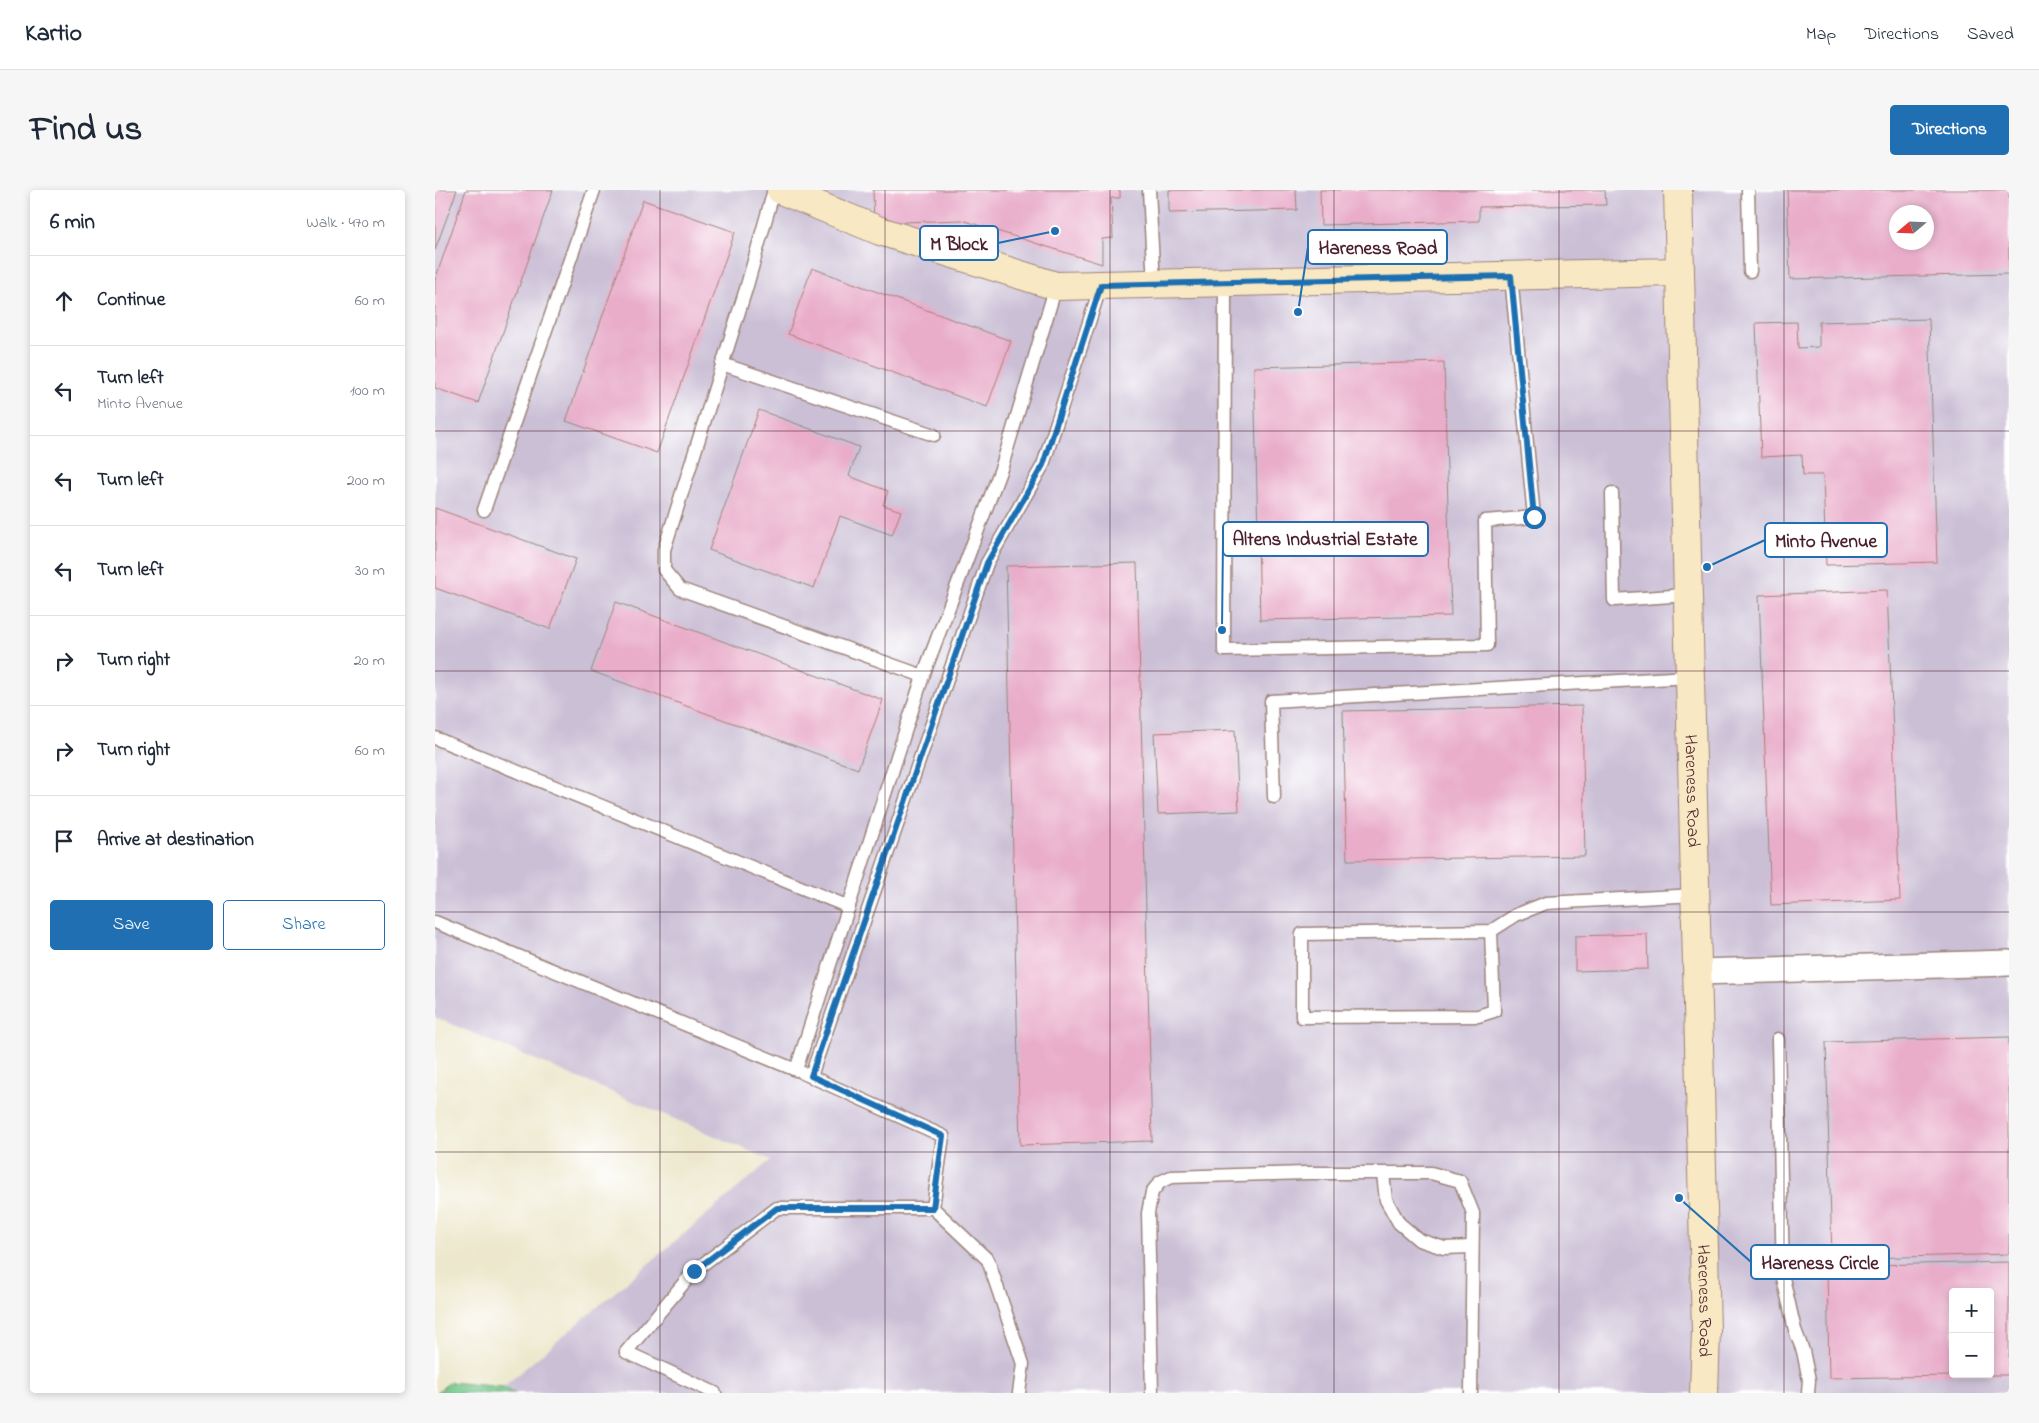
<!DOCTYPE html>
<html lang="en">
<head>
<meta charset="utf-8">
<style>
  :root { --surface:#fff; --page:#f6f6f7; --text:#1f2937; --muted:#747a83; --line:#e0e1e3; --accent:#1f6fb2 }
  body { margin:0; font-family:"Indie Flower",sans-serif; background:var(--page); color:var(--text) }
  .controls { position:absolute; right:15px; bottom:15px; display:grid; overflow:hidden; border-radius:5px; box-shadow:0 2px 8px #0003 }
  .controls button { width:45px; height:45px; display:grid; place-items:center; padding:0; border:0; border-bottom:1px solid var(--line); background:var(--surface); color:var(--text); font:25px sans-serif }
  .compass { position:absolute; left:1454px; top:15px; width:45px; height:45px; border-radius:50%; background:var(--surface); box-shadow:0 2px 8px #0003; rotate:251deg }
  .stop { position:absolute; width:15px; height:15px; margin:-11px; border:4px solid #1f6fb2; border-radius:50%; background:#fff }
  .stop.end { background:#1f6fb2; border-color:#fff; box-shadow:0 1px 5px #0008 }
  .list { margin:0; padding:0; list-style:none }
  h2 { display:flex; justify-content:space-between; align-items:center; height:65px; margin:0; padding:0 20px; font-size:21px }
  h2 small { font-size:16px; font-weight:400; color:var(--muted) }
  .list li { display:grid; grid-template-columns:32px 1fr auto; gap:15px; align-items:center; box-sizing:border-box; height:90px; padding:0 20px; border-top:1px solid var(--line) }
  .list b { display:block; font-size:19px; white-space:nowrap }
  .list p { margin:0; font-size:16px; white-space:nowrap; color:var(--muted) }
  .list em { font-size:16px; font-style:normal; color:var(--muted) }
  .actions { display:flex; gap:10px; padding:15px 20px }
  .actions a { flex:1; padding:11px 0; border:1px solid var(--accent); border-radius:5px; text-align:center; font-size:18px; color:var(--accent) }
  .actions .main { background:var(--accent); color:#fff }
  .icon { flex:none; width:28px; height:28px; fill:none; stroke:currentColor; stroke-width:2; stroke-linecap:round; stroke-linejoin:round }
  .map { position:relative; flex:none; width:1574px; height:1203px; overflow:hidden; border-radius:5px }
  header { display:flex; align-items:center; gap:30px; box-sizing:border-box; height:70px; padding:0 25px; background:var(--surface); border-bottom:1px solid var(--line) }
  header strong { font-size:24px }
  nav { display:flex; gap:28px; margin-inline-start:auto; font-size:18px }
  .intro { display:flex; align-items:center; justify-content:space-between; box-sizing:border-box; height:120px; padding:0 30px }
  h1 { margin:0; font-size:35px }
  .button { padding:12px 22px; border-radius:5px; background:var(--accent); color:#fff; font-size:18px; font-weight:700 }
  main { display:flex; gap:30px; padding:0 30px }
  aside { flex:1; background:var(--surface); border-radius:5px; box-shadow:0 2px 8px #0003 }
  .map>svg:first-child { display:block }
  .industrial { fill:#cbbfd5; fill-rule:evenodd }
  .green { fill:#74c88c; stroke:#5f745c }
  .building { fill:#e9adca; fill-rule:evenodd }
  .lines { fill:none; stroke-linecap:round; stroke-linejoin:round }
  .lane-casing { stroke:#9c847c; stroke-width:15 }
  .street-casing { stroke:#9c847c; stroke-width:28 }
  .secondary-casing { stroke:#9c847c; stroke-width:30 }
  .lane { stroke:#fff; stroke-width:12 }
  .street { stroke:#fff; stroke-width:25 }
  .secondary { stroke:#f8e8c3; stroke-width:28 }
  .route { stroke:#1f6fb2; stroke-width:6 }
  .grid { fill:none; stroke:#4a1f2b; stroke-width:1; stroke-opacity:0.55 }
  .labels { text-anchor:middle; stroke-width:4; stroke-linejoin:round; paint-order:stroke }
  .street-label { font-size:18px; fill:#4a1f2b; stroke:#fff }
  .leader { fill:none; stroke:#1f6fb2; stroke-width:2 }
  .callout-dot { fill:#1f6fb2; stroke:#fff; stroke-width:2 }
  .callout { fill:#fff; stroke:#1f6fb2; stroke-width:2 }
  .callout-label { font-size:19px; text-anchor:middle; font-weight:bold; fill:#4a1f2b }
</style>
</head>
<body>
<header>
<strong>Kartio</strong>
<nav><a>Map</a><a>Directions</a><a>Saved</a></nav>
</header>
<div class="intro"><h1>Find us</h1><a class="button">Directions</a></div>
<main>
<aside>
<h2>6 min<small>Walk · 470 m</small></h2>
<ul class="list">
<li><svg class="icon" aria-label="ahead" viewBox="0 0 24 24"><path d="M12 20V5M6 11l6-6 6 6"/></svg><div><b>Continue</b></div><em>60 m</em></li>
<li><svg class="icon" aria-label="left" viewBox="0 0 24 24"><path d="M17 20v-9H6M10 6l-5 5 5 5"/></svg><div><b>Turn left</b><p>Minto Avenue</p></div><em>100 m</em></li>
<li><svg class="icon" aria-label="left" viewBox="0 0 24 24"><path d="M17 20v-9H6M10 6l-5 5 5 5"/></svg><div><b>Turn left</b></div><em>200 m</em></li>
<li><svg class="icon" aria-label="left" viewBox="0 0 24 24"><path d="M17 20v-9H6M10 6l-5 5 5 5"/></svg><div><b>Turn left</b></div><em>30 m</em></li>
<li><svg class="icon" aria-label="right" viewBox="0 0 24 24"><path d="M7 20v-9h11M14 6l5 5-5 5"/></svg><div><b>Turn right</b></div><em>20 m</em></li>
<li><svg class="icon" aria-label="right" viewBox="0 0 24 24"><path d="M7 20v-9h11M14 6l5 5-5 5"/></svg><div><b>Turn right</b></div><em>60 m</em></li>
<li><svg class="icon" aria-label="arrive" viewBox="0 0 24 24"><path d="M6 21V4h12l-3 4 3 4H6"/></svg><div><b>Arrive at destination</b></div></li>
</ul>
<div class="actions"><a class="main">Save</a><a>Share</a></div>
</aside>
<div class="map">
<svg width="1574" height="1203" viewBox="0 0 1574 1203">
  <rect width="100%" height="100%" fill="#fff"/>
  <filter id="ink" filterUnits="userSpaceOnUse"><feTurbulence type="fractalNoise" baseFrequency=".02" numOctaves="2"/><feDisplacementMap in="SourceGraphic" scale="10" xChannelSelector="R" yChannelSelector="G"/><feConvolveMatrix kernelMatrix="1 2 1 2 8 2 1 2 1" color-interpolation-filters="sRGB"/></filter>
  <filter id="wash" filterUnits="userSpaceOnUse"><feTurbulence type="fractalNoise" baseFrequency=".0096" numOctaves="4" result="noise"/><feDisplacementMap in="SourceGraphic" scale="20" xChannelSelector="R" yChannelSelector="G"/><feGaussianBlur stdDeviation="1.12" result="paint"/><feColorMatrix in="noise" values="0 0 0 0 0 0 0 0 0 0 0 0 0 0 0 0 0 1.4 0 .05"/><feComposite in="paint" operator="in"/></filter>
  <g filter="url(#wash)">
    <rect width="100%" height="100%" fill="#ede8cd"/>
    <!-- industrial -->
    <path class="industrial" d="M0 0H1574V1203H80L68 1197 336 970 0 827ZM1462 22H1492V52H1462ZM1518 1102H1555V1184H1518Z"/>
    <!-- green -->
    <path class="green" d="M15 1192 68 1197 80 1203H1Z"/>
    <g id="blocks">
      <!-- building -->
      <g class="building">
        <path d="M0 0H22L0 60Z"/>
        <path d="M31 0H118L43 213 0 198V90Z"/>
        <path d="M438 0H685V8H676L678 48 667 49V74L527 30 439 33Z"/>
        <path d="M734 0H861L862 20 734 23Z"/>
        <path d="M885 0H1170L1171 15 1044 17V31L886 35Z"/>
        <path d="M1352 0H1574V84L1355 89ZM1462 22H1492V52H1462Z"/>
        <path d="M208 10 300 42 222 263 131 231Z"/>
        <path d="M377 78 576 151 552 217 353 144Z"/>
        <path d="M1494 129 1502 372 1391 375 1388 285H1368L1367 265 1326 267 1321 133 1362 132 1363 158 1384 157V132Z"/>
        <path d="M1009 172 1016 426 825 430 819 177Z"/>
        <path d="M324 220 424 257 414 286 453 301 448 315 466 321 457 345 405 326 379 398 274 360Z"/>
        <path d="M0 318 141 369 115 439 0 398Z"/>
        <path d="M702 373 717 951 585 955 571 376Z"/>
        <path d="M1452 400 1465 710 1336 715 1324 405Z"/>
        <path d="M181 412 448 510 423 579 156 481Z"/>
        <path d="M1147 516 1150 666 912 670 908 521Z"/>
        <path d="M800 540 804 621 723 624 719 543Z"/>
        <path d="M1212 744 1213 779 1140 781V746Z"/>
        <path d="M1574 847V1064L1397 1069 1391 852Z"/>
        <path d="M1574 1072V1185H1555V1102H1518V1186L1394 1188 1392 1076Z"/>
      </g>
    </g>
  </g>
  <g filter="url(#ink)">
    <use href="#blocks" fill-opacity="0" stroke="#9c847c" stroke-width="1"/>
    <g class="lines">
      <defs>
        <g id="lane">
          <path d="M339 0 311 99 229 360V380L245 399 488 486"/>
          <path d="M714 0 719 94"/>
          <path d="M1313 0 1315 81"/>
          <path d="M790 93 789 460 1052 455 1050 331 1099 327 1076 86"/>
          <path d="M287 174 499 245"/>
          <path d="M1177 303 1179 410 1252 405"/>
          <path d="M49 320 159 0"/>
          <path d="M0 548 414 717"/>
          <path d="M839 607 836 511 1255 487"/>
          <path d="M0 732 361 880 488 486 567 276 621 96"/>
          <path d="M1056 741 1059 821 1043 826 867 827V744L1056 741 1081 725 1111 713 1261 705"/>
          <path d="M1343 849 1348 1088 1360 1140 1368 1161 1374 1190 1373 1203"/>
          <path d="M368 883 508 946 498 1018"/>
          <path d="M376 886 552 373 608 275 666 95"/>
          <path d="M948 984 951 1010 964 1033 984 1050 1009 1058 1036 1057"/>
          <path d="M280 1203 191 1162 259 1081 342 1018H498L553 1070 588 1174 584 1203"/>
          <path d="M717 1203 713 1023 717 1002 725 992 736 987 872 983H996L1025 991 1038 1023 1036 1203"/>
        </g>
        <path id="street" d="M1262 782 1574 773"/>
        <g id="secondary">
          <path d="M346 0 445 41 621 96 1243 82"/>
          <path id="s1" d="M1243 0 1271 1141 1269 1203"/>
        </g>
      </defs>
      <!-- lane casing -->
      <use href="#lane" class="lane-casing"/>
      <!-- street casing -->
      <use href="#street" class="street-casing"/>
      <!-- secondary casing -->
      <use href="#secondary" class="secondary-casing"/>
      <!-- lane -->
      <use href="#lane" class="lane"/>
      <!-- street -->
      <use href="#street" class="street"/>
      <!-- secondary -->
      <use href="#secondary" class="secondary"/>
    </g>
  </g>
  <g class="lines" filter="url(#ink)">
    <!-- route -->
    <path class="route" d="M259 1081 342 1018H498L508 946 376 886 552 373 608 275 666 95 1076 86 1099 327"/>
  </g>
  <!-- grid -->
  <path class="grid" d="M225 0V1203M450 0V1203M675 0V1203M899 0V1203M1124 0V1203M1349 0V1203M0 241H1574M0 481H1574M0 722H1574M0 962H1574"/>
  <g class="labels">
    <!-- street labels -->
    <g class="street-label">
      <text dy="6" stroke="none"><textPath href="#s1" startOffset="601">Hareness Road</textPath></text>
      <text dy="6" stroke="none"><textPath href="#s1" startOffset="1111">Hareness Road</textPath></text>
    </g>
  </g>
  <!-- callouts -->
  <path class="leader" d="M620 41L563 53M863 122L873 57M787 440L788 349M1272 377L1330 350M1244 1008L1316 1072"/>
  <g class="callout-dot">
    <circle cx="620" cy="41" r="5"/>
    <circle cx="863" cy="122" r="5"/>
    <circle cx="787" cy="440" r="5"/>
    <circle cx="1272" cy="377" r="5"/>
    <circle cx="1244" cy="1008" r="5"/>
  </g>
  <g class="callout">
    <rect x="485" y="36" width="78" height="34" rx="5"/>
    <rect x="873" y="40" width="139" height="34" rx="5"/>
    <rect x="788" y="332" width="205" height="34" rx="5"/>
    <rect x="1330" y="333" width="122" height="34" rx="5"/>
    <rect x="1316" y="1055" width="138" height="34" rx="5"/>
  </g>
  <g class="callout-label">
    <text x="524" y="60">M Block</text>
    <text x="943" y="64">Hareness Road</text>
    <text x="890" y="355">Altens Industrial Estate</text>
    <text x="1391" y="357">Minto Avenue</text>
    <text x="1385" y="1079">Hareness Circle</text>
  </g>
</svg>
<div class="controls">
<button>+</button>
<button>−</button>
</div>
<svg class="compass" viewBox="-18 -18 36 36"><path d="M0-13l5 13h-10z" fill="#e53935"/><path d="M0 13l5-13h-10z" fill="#747a83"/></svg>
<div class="stop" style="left:1099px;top:327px"></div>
<div class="stop end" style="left:259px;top:1081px"></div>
</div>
</main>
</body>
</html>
